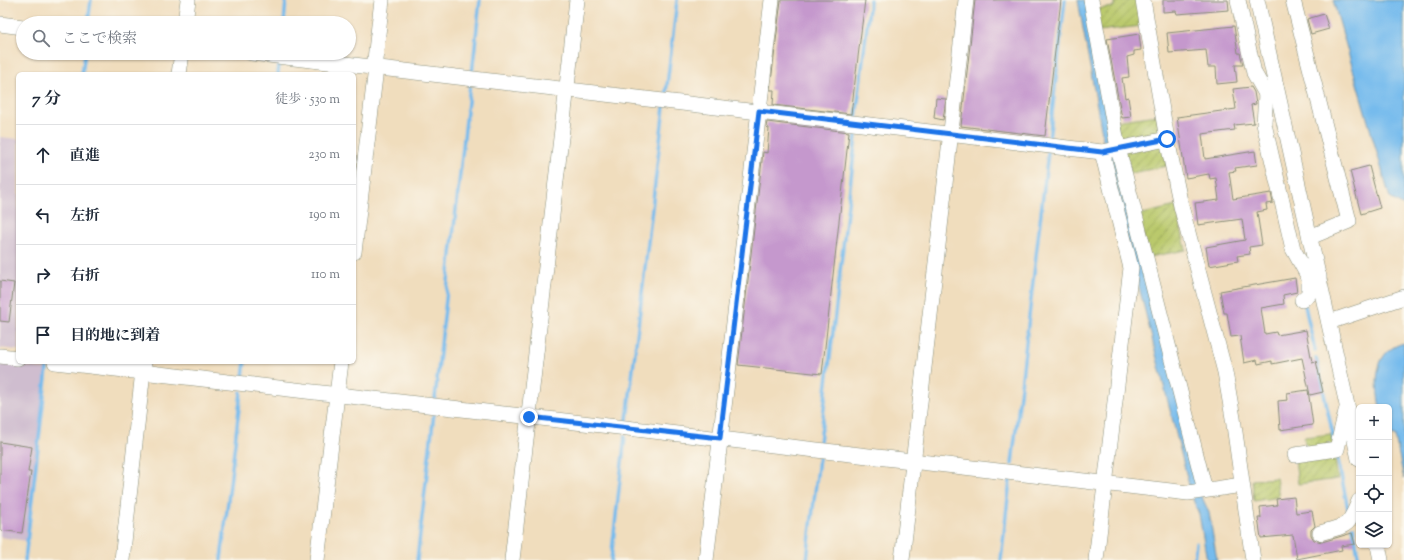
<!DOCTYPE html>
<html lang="ja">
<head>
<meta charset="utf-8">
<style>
  :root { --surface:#fff; --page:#f6f6f7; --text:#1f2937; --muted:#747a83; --line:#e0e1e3 }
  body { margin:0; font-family:"Sorts Mill Goudy","Noto Serif JP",serif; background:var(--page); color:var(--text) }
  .controls { position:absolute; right:12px; bottom:12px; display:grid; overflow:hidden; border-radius:6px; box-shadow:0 1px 3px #0004 }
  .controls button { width:36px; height:36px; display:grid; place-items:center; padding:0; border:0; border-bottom:1px solid var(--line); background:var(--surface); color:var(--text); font:20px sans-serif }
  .stop { position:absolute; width:12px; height:12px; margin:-9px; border:3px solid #1a73e8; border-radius:50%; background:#fff }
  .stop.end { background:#1a73e8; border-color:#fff; box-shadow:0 1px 4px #0008 }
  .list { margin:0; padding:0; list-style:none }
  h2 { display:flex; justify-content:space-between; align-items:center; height:52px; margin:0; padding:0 16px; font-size:17px }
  h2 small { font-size:13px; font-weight:400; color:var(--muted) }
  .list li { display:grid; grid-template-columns:26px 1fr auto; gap:12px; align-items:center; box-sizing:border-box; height:60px; padding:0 16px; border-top:1px solid var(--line) }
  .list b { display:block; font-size:15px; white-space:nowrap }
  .list em { font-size:13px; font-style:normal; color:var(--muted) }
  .icon { flex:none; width:22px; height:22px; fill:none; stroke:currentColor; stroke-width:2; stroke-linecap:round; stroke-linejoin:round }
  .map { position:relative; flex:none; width:1404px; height:560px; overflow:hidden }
  .search { position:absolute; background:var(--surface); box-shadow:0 1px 3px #0004; left:16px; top:16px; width:340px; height:44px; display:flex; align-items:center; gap:10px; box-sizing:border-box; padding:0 14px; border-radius:22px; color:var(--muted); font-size:15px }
  .panel { position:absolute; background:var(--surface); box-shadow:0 1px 3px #0004; left:16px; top:72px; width:340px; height:292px; border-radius:6px }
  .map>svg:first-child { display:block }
  .industrial { fill:#cfbdcf }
  .garden { fill:url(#garden-furrows); stroke:#6c8350 }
  .water { fill:#76bbed; stroke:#4a7c90 }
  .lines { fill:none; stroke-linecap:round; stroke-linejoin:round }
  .stream { stroke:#76bbed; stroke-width:3.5 }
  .building { fill:#c598cd }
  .minor-casing { stroke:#888d78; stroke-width:16 }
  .minor { stroke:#fff; stroke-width:15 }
  .route { stroke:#1a73e8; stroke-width:5 }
</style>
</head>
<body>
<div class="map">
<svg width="1404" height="560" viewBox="0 0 1404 560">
  <defs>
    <pattern id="garden-furrows" width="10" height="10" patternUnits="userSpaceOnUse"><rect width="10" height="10" fill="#bac96c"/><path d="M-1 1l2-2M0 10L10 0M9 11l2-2" fill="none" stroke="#97a45a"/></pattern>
  </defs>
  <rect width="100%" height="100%" fill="#fbf7ec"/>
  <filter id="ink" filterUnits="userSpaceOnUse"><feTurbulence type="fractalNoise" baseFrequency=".025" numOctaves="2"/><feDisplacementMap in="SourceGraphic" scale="8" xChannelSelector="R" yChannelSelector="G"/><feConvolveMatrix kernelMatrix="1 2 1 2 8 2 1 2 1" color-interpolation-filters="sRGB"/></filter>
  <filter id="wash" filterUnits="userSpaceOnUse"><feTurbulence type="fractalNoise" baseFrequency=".012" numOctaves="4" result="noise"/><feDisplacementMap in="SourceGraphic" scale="16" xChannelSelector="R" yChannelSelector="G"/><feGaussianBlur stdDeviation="0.9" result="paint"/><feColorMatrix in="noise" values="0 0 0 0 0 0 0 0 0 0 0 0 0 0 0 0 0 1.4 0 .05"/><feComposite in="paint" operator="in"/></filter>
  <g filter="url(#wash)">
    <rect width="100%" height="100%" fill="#f0ddbd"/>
    <!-- industrial -->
    <g class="industrial">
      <path d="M0 137 18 139V350L0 348Z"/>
      <path d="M0 363 47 369 27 541 0 537Z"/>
    </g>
    <!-- garden -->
    <g class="garden">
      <path d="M1124 0H1137L1141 26 1099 31 1096 9 1114 7V2Z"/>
      <path d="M1157 115 1160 133 1119 144 1115 121Z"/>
      <path d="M1163 145 1167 166 1127 174 1121 151Z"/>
      <path d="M1176 206 1186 250 1149 257 1138 215Z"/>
      <path d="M1331 434 1333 446 1306 450 1304 437Z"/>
      <path d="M1334 453 1338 479 1298 484 1295 459Z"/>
      <path d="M1276 478 1279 497 1254 501 1252 480Z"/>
    </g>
    <!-- water -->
    <g class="water">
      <path d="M1078 0H1086L1202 497 1209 513 1217 560H1207L1199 514 1192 497 1106 156Z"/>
      <path d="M1333 0H1404V206L1390 198Z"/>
      <path d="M1404 343V479L1395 436 1389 435V407H1380C1375 382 1373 351 1404 343Z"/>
    </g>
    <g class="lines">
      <!-- stream -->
      <g class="stream">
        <path d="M88 23 91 0"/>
        <path d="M284 23 286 0"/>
        <path d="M82 74 85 53"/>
        <path d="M278 74 279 64"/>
        <path d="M472 74 480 0"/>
        <path d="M666 94 677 0"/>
        <path d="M856 119 870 0"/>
        <path d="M1049 140 1065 0"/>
        <path d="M1305 306 1315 350"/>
        <path d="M1316 358 1334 439"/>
        <path d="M243 377 245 362"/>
        <path d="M435 398 470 84"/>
        <path d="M627 420 664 107"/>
        <path d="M820 442 857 128"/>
        <path d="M1337 455 1348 509"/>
        <path d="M1012 464 1048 152"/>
        <path d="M1353 527 1359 560"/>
        <path d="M25 560 47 369"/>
        <path d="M221 560 241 392"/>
        <path d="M417 560 434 413"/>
        <path d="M611 560 625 436"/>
        <path d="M807 560 819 458"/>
        <path d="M1001 560 1010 480"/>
        <path d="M1194 560 1196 543"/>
      </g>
    </g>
    <g id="blocks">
      <!-- building -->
      <g class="building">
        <path d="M781 0H865L851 114 773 105 774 90H770Z"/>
        <path d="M975 0H1061L1045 136 961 126Z"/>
        <path d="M1163 0H1228L1229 10 1177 14 1176 11 1163 12Z"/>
        <path d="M1324 14 1329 29 1311 34 1307 19Z"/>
        <path d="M1234 26 1238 53H1240L1243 65H1235L1237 82 1217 84 1216 67H1208L1206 50 1169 53 1167 33Z"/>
        <path d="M1139 34 1141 50 1134 51V55L1127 57 1129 77 1122 78 1125 98 1128 97 1131 117 1122 118 1107 39Z"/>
        <path d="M1251 87 1254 92 1256 104 1251 105 1254 123 1234 125 1235 130 1202 134 1205 159 1255 151 1257 165 1235 168 1236 171 1229 172 1233 199 1271 193 1273 203 1266 204 1267 210 1257 212 1262 245 1249 247 1250 254 1237 256 1238 261 1209 266 1206 247 1245 240 1242 219 1198 225 1195 203 1219 200 1216 178 1210 179 1209 174 1186 178 1177 117 1236 109 1233 89Z"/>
        <path d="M936 98 946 99 943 120 934 118Z"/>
        <path d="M767 122 849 132 822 374 738 365 763 152 767 153 769 128 766 127Z"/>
        <path d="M1369 166 1380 208 1361 214 1350 171Z"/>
        <path d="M1295 278 1297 292 1283 295 1284 304 1261 308 1265 334 1276 332 1277 335 1306 330 1312 362 1316 361 1323 392 1310 395 1302 358 1272 364V361L1258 364 1257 360 1244 363 1240 336 1231 337 1227 313H1224L1220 291Z"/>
        <path d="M0 281 14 283 9 322 0 321Z"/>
        <path d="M1308 390 1313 425 1280 430 1278 401 1288 400 1287 393Z"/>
        <path d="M0 442 32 447 28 472H31L22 533 0 530Z"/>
        <path d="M1294 497 1296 513 1312 511 1315 526 1311 530V535L1314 540 1322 542 1352 533 1355 544 1341 546 1342 550 1297 559 1293 535 1261 538 1258 518H1261L1260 507 1277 505 1276 499Z"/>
      </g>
    </g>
  </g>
  <g filter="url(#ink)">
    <use href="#blocks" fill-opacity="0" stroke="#888d78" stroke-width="1"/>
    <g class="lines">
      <defs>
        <g id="minor">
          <path d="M1091 0 1118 148 1205 490"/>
          <path d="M1143 0 1167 139 1181 206 1225 372 1233 418 1253 560"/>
          <path d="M1238 0 1254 73 1266 94 1275 92"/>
          <path d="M1257 0 1359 459"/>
          <path d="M1293 0 1349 221 1310 237"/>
          <path d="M185 23 188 0"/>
          <path d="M0 24 23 27"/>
          <path d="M251 53 1102 152 1167 139"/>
          <path d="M374 68 382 0"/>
          <path d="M179 74 182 53"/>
          <path d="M1266 94 1264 124 1293 249 1309 278 1319 276"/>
          <path d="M354 252 376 68"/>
          <path d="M1302 300 1309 294V278"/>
          <path d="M1329 322 1404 297"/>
          <path d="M0 356 18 358"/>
          <path d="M55 362 1188 493 1242 485"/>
          <path d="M1295 455 1337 449 1346 411"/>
          <path d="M1320 533C1347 525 1348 528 1359 501"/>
          <path d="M1378 545 1381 560"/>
          <path d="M122 560 144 362"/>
          <path d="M317 560 341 362"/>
          <path d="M512 560 577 0"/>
          <path d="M706 560 772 0"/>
          <path d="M902 560 966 0"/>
          <path d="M1096 560 1131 268 1102 152"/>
        </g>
      </defs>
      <!-- minor casing -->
      <use href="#minor" class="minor-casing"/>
      <!-- minor -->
      <use href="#minor" class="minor"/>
    </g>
  </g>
  <g class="lines" filter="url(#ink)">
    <!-- route -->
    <path class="route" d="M529 417 720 438 759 111 1102 152 1167 139"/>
  </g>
</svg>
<div class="controls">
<button>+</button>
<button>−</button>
<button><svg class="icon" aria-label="locate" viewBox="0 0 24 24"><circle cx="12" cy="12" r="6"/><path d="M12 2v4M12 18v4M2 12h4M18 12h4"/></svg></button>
<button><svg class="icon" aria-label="layers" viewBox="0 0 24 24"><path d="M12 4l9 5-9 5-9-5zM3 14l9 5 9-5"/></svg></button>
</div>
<div class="stop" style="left:1167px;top:139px"></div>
<div class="stop end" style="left:529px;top:417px"></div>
<div class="search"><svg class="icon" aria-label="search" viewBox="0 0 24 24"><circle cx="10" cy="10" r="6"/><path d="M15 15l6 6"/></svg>ここで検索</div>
<section class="panel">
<h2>7 分<small>徒歩 · 530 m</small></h2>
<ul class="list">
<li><svg class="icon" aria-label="ahead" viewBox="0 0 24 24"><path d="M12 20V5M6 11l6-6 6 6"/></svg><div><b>直進</b></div><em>230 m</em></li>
<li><svg class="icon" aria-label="left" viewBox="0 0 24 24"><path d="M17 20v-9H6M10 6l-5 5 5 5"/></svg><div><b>左折</b></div><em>190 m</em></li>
<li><svg class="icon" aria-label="right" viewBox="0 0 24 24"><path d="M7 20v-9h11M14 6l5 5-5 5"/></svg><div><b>右折</b></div><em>110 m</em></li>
<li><svg class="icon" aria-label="arrive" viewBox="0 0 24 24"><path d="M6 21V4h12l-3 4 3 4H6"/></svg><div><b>目的地に到着</b></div></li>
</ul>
</section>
</div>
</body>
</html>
